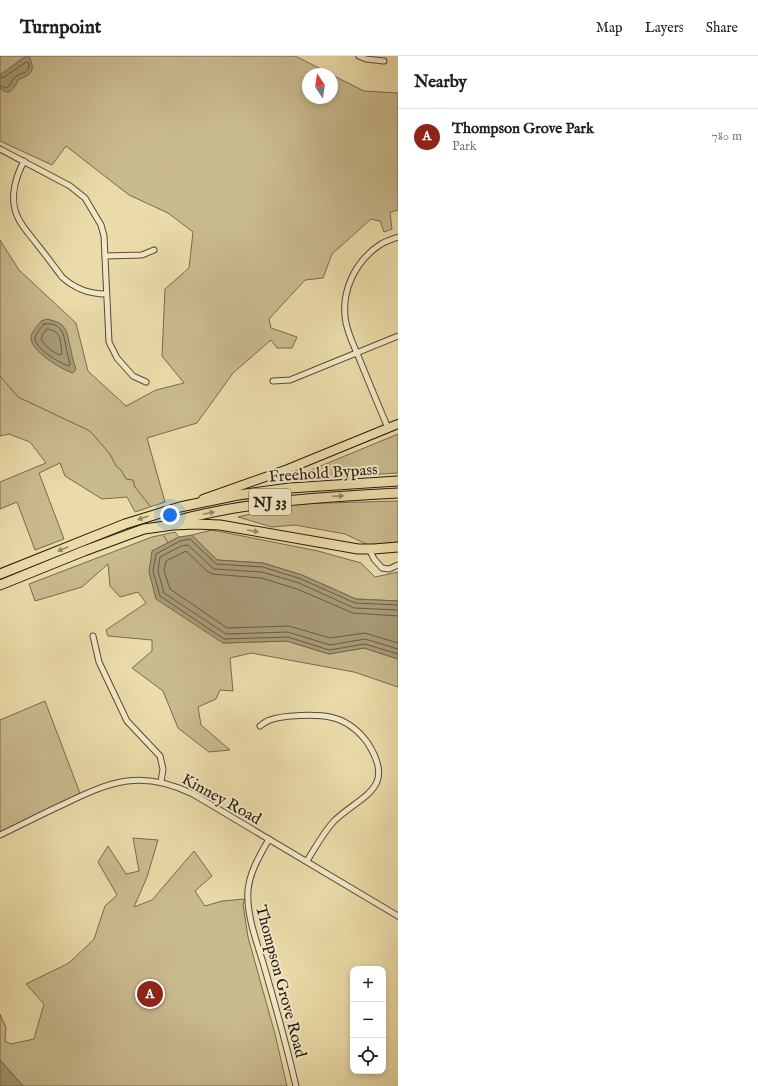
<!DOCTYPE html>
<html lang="en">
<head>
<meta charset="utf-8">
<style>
  :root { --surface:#fff; --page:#f6f6f6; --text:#202124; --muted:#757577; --line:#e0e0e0; --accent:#8f2418 }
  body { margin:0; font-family:"IM FELL English",serif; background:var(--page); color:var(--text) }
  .controls { position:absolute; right:12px; bottom:12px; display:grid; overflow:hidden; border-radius:8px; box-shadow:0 2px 6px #0003 }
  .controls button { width:36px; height:36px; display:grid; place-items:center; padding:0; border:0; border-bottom:1px solid var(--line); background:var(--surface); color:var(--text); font:20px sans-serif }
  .compass { position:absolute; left:302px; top:12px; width:36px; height:36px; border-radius:50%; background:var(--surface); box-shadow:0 2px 6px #0003; rotate:347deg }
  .you { position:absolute; left:170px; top:459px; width:14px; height:14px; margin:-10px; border:3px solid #fff; border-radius:50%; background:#1a73e8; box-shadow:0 0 0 6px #1a73e833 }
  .badge { display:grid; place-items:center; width:26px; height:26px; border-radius:50%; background:var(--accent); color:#fff; font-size:13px; font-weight:700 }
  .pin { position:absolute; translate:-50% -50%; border:2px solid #fff; box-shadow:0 1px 4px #0006 }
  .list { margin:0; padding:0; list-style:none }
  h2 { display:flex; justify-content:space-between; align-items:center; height:52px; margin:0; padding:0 16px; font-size:17px }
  h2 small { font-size:13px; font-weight:400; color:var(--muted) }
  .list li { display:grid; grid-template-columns:26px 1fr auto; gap:12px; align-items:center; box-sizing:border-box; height:56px; padding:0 16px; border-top:1px solid var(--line) }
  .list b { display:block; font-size:15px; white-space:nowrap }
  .list p { margin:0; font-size:13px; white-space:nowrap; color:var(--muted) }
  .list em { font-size:13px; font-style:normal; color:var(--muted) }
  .icon { flex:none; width:22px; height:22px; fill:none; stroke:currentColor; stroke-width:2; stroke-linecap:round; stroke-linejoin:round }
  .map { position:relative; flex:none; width:398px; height:1030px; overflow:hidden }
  header { display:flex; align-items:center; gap:24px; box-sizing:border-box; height:56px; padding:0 20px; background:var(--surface); border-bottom:1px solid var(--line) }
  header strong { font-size:19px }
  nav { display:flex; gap:22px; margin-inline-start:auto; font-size:14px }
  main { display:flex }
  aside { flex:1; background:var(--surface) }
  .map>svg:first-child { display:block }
  .green { fill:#cabb8f; stroke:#786a50 }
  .water { fill:#a89a76; stroke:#74664e }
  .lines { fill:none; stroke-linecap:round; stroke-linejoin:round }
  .shore { stroke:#685a44; stroke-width:1 }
  .stream { stroke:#74664e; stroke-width:1 }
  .street-casing { stroke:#584a38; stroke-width:7 }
  .primary-casing { stroke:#271912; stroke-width:10 }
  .highway-casing { stroke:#271912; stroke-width:11 }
  .street { stroke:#f2e8c7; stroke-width:5 }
  .primary { stroke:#ebdca9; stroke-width:8 }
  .highway { stroke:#ebdca9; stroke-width:9 }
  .oneway { fill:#938465 }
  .labels { text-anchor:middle; stroke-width:4; stroke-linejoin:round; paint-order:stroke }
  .shield { fill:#f2e8c7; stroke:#645748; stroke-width:1 }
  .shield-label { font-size:15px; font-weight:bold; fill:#271912 }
  .street-label { font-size:16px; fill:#271912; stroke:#f2e8c7 }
</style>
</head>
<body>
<header>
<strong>Turnpoint</strong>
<nav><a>Map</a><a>Layers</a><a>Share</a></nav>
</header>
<main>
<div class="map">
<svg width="398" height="1030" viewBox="0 0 398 1030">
  <rect width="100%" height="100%" fill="#ebdca9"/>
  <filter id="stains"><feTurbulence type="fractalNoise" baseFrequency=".005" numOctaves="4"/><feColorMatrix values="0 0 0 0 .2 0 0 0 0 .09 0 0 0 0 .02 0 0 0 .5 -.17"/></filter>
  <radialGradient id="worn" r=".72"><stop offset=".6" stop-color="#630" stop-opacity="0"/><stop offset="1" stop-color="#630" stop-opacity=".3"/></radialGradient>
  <!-- green -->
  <g class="green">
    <path d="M0 0H295L331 18H308V42H332V19L364 35 398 37V154L390 156 392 173 384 176 380 165 371 163 332 198 323 222 305 224 269 263 271 272 297 281 292 292H277L271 284 233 317 197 367 147 382 165 446 135 456 127 441 102 443 65 420 60 407 39 417 64 483 35 494 17 446 0 453V426L46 407 30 386 9 378 0 380V184L19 214 76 267 88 315 126 350 156 334 184 327 162 300 165 233 189 212 193 176 168 157 129 139 66 90 52 109 0 85Z"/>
    <path d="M398 378V417L289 423Z"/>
    <path d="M398 445V486L368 489 345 478 295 469 272 471 238 461 291 448Z"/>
    <path d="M212 474 318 495 361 507 375 521 398 516V545L356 543 302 519 263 507 217 504 192 479Z"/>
    <path d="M175 476 179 481 152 495 223 587 287 585 329 598 364 592 398 603V631L354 616 251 597 230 602 233 635 220 634 216 643 198 651 201 669 230 694 209 696 178 672 163 635 132 612 152 595V584L108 580 106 574 146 547 138 536 120 541 110 530 108 508 82 531 35 545 29 528 152 481Z"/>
    <path d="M45 645 81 740 0 780V664Z"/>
    <path d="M133 782 158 784 147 821 134 851 152 844 194 795 212 820 195 835 205 850 222 845 245 843 243 848 248 881 275 978 287 1030H23L0 1004V958L6 972 5 985 11 988 34 983 44 948 26 928 69 907 91 886 94 883 105 850 117 839 98 806 108 790 126 818 139 815Z"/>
  </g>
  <!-- water -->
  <g class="water">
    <path d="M26 0H29C35 13 33 19 19 23 14 31 10 42 0 32V19Z"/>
    <path d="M47 263C69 268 66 275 71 294 72 301 74 307 76 313L73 317C62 314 29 294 31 281 32 275 38 269 41 265Z"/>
    <path d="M192 479 217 504 263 507 302 519 356 543 398 545V603L364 592 329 598 287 585 223 587 156 543 149 516 152 495 179 481Z"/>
    <path d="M0 1004 23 1030H0Z"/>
  </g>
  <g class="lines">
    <!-- shore -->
    <g class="shore">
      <path d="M0 22 4 21 26 6 29 7C29 19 23 15 17 20 11 23 12 29 6 32L0 30"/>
      <path d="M44 268C64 265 64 282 67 296 68 300 69 304 70 308L69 310C61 308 34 292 35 282 36 277 41 272 44 268Z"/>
      <path d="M47 273C62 275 60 285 62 298L61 299C53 297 45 290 41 283L43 278Z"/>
      <path d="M398 549 355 547 301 523 263 511 216 508 190 483 180 485 156 498 153 515 160 540 224 583 288 581 329 594 365 588 398 598"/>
      <path d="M398 554 354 552 299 527 262 516 214 513 188 489 181 490 160 501 158 515 164 537 226 578 288 576 330 589 365 583 398 593"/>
      <path d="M398 560 353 557 297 533 261 522 212 518 207 515 186 495 166 505 164 515 170 533 227 572 289 570 330 582 365 577 398 587"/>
    </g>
    <!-- stream -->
    <g class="stream">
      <path d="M0 320 18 341 90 375 110 398 116 410 121 414 126 423 133 424 135 431 150 450"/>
      <path d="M164 480 168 487"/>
    </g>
    <defs>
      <g id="street">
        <path d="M359 0 366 3 384 5"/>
        <path d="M0 93 70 130 85 142 101 169 104 180 109 286 117 302 133 320 146 326"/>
        <path d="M24 105C14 124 8 148 21 167 25 174 31 180 36 187 45 198 53 209 62 221 75 233 89 238 106 238"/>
        <path d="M105 200 142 199 154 194"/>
        <path d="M273 325 290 324 398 280"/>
        <path d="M388 372C379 351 370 329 361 307 356 294 349 281 346 267 340 236 355 205 381 188 386 185 392 183 398 181"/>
        <path d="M369 493 374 503 382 512 389 513 398 509"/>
        <path d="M93 580 99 606 127 665 160 700 163 713 161 726"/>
        <path d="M260 670C263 668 266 665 270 664 283 659 317 658 330 661 345 664 358 674 367 686 398 733 361 739 334 765 323 777 315 792 307 805"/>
        <path d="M0 779C21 769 42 758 64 748 111 725 142 713 193 738L398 860"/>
        <path d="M269 783C260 799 250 815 248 834 246 862 259 891 266 917 277 955 287 992 296 1030"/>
      </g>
      <path id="primary" d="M203 443 288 413 398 368"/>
      <g id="highway">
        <path d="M175 465C249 445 322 441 398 437"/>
        <path d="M0 518 125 468 180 451 238 439 290 432 398 425"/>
        <path d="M0 529 84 495 130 478 144 473 173 469 195 468 220 469 358 493H374L398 491"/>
      </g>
    </defs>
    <!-- street casing -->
    <use href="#street" class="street-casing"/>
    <!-- primary casing -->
    <use href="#primary" class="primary-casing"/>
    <!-- highway casing -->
    <use href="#highway" class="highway-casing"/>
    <!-- street -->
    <use href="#street" class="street"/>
    <!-- primary -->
    <use href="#primary" class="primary"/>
    <!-- highway -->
    <use href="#highway" class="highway"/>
  </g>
  <!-- one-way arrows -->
  <defs><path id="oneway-solid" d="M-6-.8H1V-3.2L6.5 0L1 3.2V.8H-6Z"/></defs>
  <g class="oneway">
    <use href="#oneway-solid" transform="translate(338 440) rotate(-3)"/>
    <use href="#oneway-solid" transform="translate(209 457) rotate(-12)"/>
    <use href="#oneway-solid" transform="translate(143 462) rotate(161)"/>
    <use href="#oneway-solid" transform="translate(253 475) rotate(10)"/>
    <use href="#oneway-solid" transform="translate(63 493) rotate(158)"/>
  </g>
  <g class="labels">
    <!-- shield labels -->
    <rect class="shield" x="249" y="433" width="42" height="26" rx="3"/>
    <g class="shield-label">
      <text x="270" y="451">NJ 33</text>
    </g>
    <!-- street labels -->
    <g class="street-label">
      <text transform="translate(323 416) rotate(-4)" y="6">Freehold Bypass</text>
      <text transform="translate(222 742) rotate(29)" y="6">Kinney Road</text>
      <text transform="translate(282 925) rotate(75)" y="6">Thompson Grove Road</text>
    </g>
  </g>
  <rect width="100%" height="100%" filter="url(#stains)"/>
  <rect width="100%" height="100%" fill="url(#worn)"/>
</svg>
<div class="controls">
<button>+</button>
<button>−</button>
<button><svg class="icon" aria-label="locate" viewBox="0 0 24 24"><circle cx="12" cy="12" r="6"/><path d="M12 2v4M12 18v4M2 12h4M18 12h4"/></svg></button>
</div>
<svg class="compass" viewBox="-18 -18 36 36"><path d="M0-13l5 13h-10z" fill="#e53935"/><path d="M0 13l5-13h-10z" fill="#757577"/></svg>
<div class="you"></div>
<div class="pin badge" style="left:150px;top:938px">A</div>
</div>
<aside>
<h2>Nearby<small></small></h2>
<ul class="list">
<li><span class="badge">A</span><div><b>Thompson Grove Park</b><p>Park</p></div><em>780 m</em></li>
</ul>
</aside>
</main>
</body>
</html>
